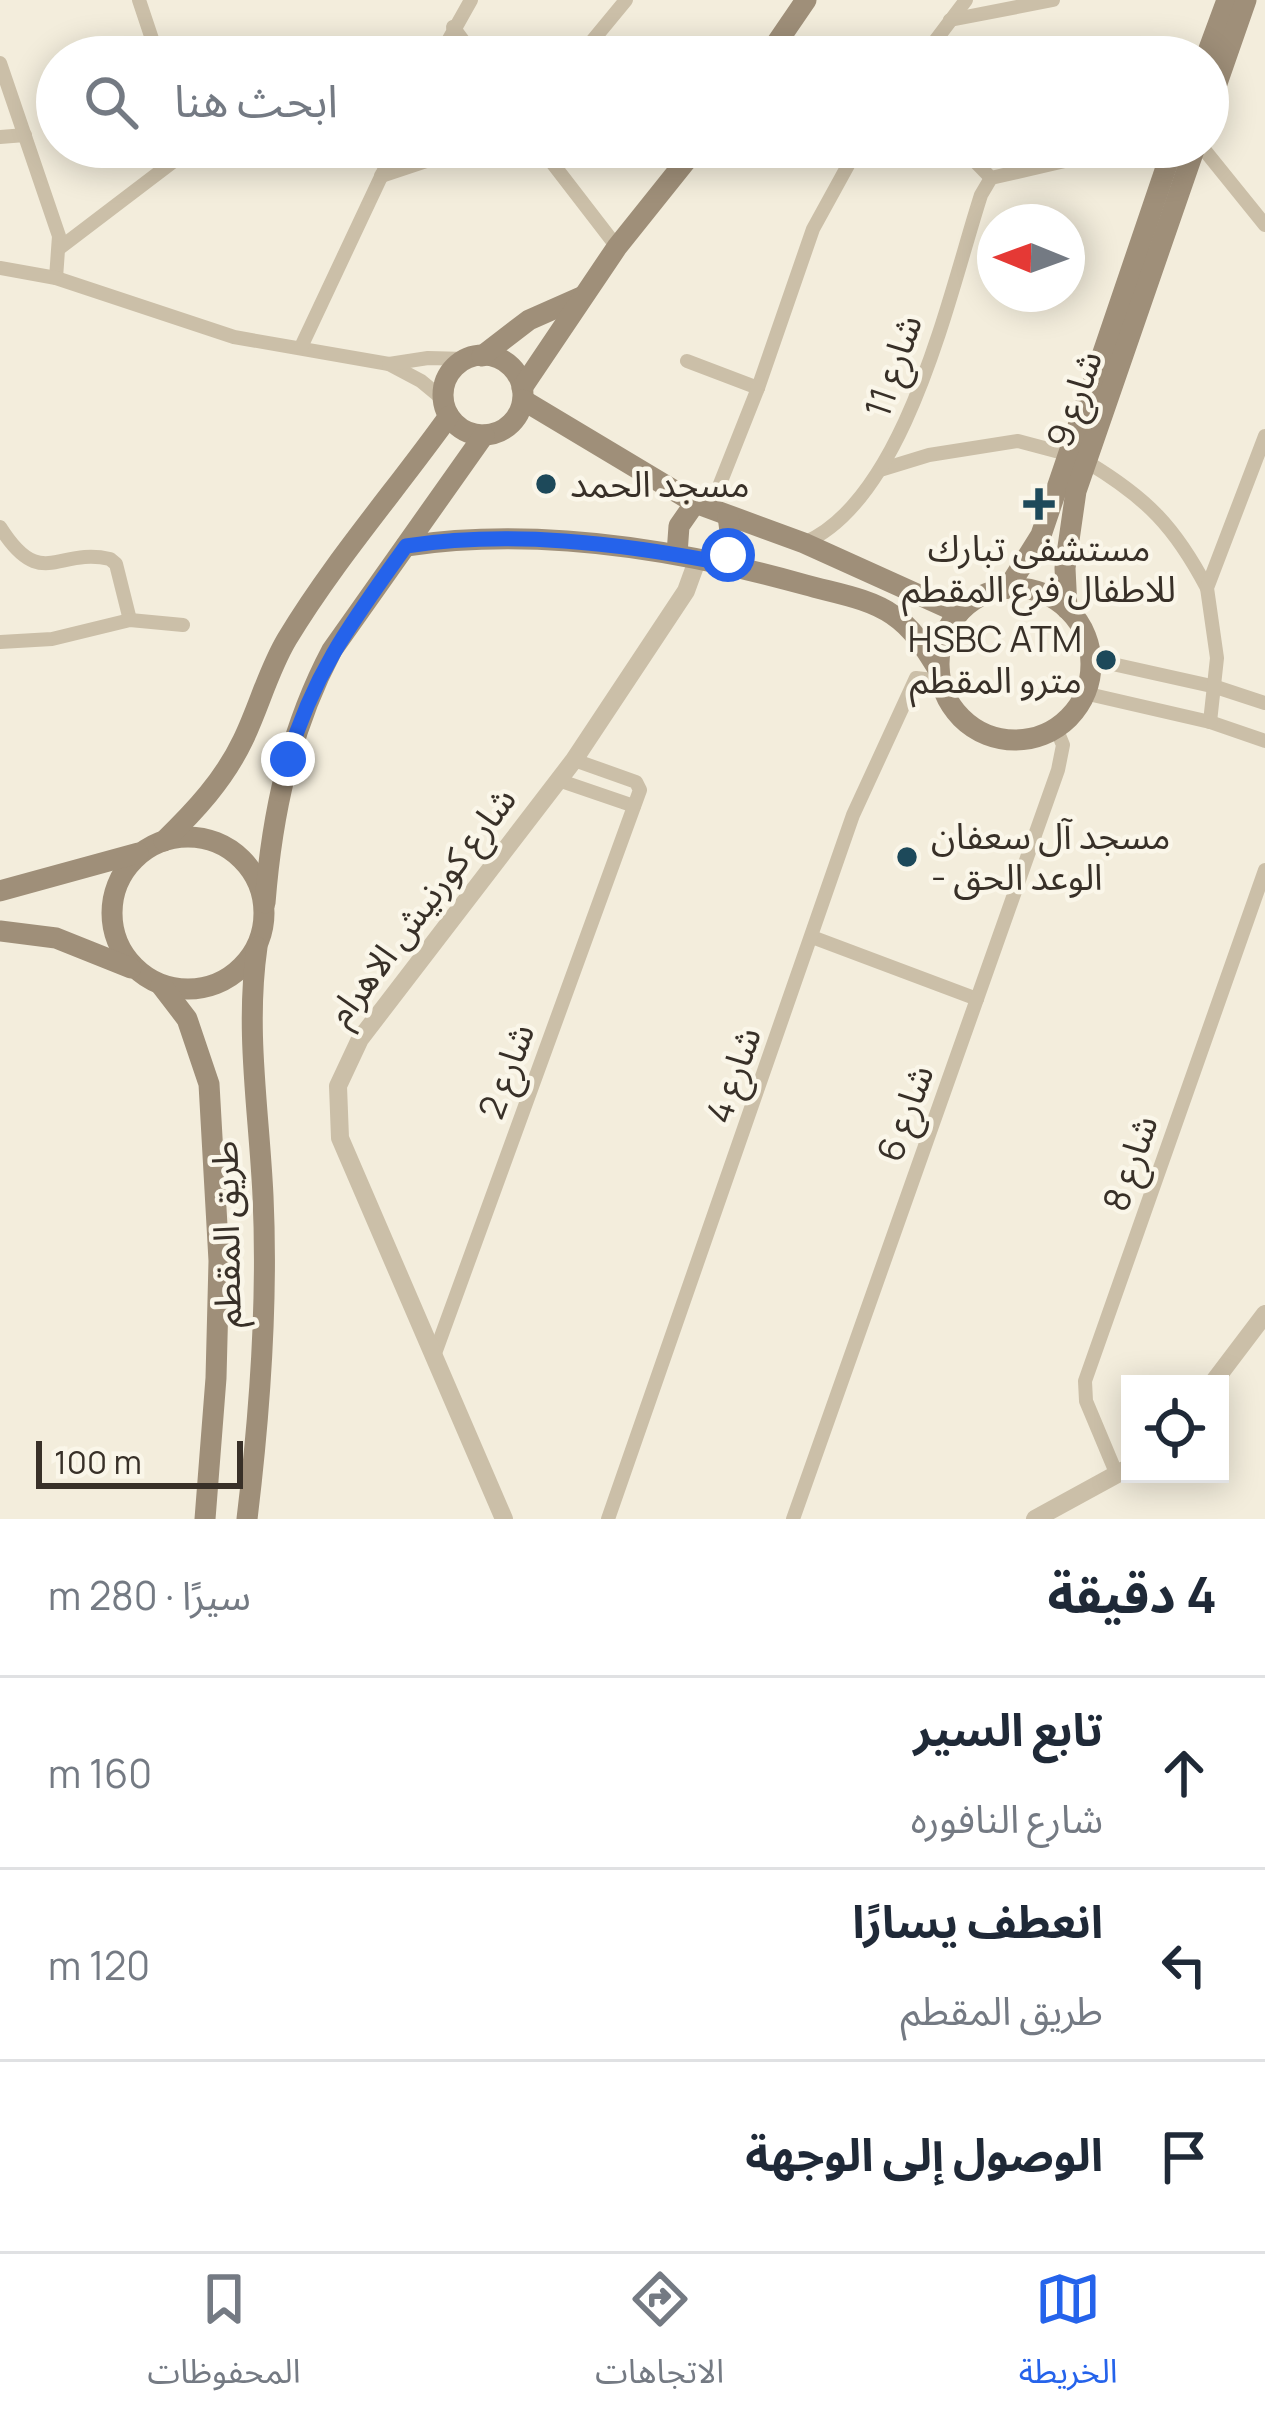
<!DOCTYPE html>
<html lang="ar">
<head>
<meta charset="utf-8">
<style>
  :root { --surface:#fff; --page:#f2f2f3; --text:#1f2937; --muted:#747a83; --line:#e0e1e3; --accent:#2563eb }
  body { margin:0; font-family:Manrope,"Noto Sans Arabic",sans-serif; background:var(--page); color:var(--text); direction:rtl }
  .controls { position:absolute; right:36px; bottom:36px; display:grid; overflow:hidden; border-radius:0px; box-shadow:0 6px 30px #0003 }
  .controls button { width:108px; height:108px; display:grid; place-items:center; padding:0; border:0; border-bottom:3px solid var(--line); background:var(--surface); color:var(--text); font:60px sans-serif }
  .compass { position:absolute; left:977px; top:204px; width:108px; height:108px; border-radius:50%; background:var(--surface); box-shadow:0 6px 30px #0003; rotate:271deg }
  .scale { position:absolute; left:36px; bottom:30px; width:207px; box-sizing:border-box; padding-left:12px; border:6px solid #383028; border-top:0; font-size:33px; line-height:42px; white-space:nowrap; color:#383028; -webkit-text-stroke:9px #faf6e9; paint-order:stroke }
  .stop { position:absolute; width:36px; height:36px; margin:-27px; border:9px solid #2563eb; border-radius:50%; background:#fff }
  .stop.end { background:#2563eb; border-color:#fff; box-shadow:0 3px 12px #0008 }
  .list { margin:0; padding:0; list-style:none }
  h2 { display:flex; justify-content:space-between; align-items:center; height:156px; margin:0; padding:0 48px; font-size:51px }
  h2 small { font-size:39px; font-weight:400; color:var(--muted) }
  .list li { display:grid; grid-template-columns:78px 1fr auto; gap:36px; align-items:center; box-sizing:border-box; height:192px; padding:0 48px; border-top:3px solid var(--line) }
  .list b { display:block; font-size:45px; white-space:nowrap }
  .list p { margin:0; font-size:39px; white-space:nowrap; color:var(--muted) }
  .list em { font-size:39px; font-style:normal; color:var(--muted) }
  .icon { flex:none; width:66px; height:66px; fill:none; stroke:currentColor; stroke-width:2; stroke-linecap:round; stroke-linejoin:round }
  .map { position:relative; flex:none; width:1265px; height:1519px; overflow:hidden; direction:ltr }
  .search { position:absolute; background:var(--surface); box-shadow:0 6px 30px #0003; left:36px; right:36px; top:36px; height:132px; display:flex; align-items:center; gap:30px; box-sizing:border-box; padding:0 42px; border-radius:66px; color:var(--muted); font-size:45px }
  .sheet { height:732px; background:var(--surface) }
  nav { display:flex; justify-content:space-around; align-items:center; box-sizing:border-box; height:168px; border-top:3px solid var(--line); background:var(--surface); font-size:33px; color:var(--muted) }
  nav a { display:grid; justify-items:center; gap:6px }
  nav .on { color:var(--accent) }
  .map>svg:first-child { display:block }
  .lines { fill:none; stroke-linecap:round; stroke-linejoin:round }
  .minor { stroke:#cbbfa8; stroke-width:14 }
  .tertiary { stroke:#cbbfa8; stroke-width:18 }
  .secondary { stroke:#9f8f79; stroke-width:21 }
  .route { stroke:#2563eb; stroke-width:15 }
  .poi-dot { fill:#1d495a; stroke:#faf6e9; stroke-width:4.5 }
  .labels { text-anchor:middle; stroke-width:9; stroke-linejoin:round; paint-order:stroke }
  .street-label { font-size:36px; fill:#383028; stroke:#faf6e9 }
  .poi-label { font-size:36px; fill:#383028; stroke:#faf6e9; text-anchor:start }
</style>
</head>
<body>
<div class="map">
<svg width="1265" height="1519" viewBox="0 0 1265 1519">
  <rect width="100%" height="100%" fill="#f3eddc"/>
  <g class="lines">
    <!-- minor -->
    <g class="minor">
      <path d="M139 0 158 57"/>
      <path d="M950 20 1053 0"/>
      <path d="M453 27 475 57"/>
      <path d="M439 57 471 0"/>
      <path d="M579 57 626 0"/>
      <path d="M923 57 966 0"/>
      <path d="M0 63 59 236 56 278"/>
      <path d="M0 137 25 135"/>
      <path d="M540 147 617 247"/>
      <path d="M961 147 991 178 1125 147"/>
      <path d="M1144 147 1170 156"/>
      <path d="M1202 147 1265 225"/>
      <path d="M381 176 468 147"/>
      <path d="M61 247 174 161 180 147"/>
      <path d="M0 268 56 278 234 337 389 364 421 381 444 400"/>
      <path d="M301 347 395 147"/>
      <path d="M687 361 758 388"/>
      <path d="M389 364 428 358 467 359"/>
      <path d="M1087 462C1147 498 1175 527 1207 588"/>
      <path d="M880 470 929 455 1018 441 1067 454"/>
      <path d="M710 509 758 388 813 229 858 147"/>
      <path d="M0 527C41 592 57 547 110 559L116 564 130 620"/>
      <path d="M804 543C906 499 949 294 981 195L991 178"/>
      <path d="M0 642 52 639 130 620 183 625"/>
      <path d="M1090 659 1216 687 1265 703"/>
      <path d="M1084 693 1210 722 1265 741"/>
      <path d="M1210 722 1217 658 1207 588 1265 436"/>
      <path d="M558 780 634 806"/>
      <path d="M812 937 977 999"/>
      <path d="M434 1356 640 790 636 782 574 760"/>
      <path d="M1117 1475 1086 1401 1085 1381 1265 870"/>
      <path d="M608 1519 853 815 916 678 941 681"/>
      <path d="M793 1519 1058 770 1063 745 1056 728"/>
    </g>
    <!-- tertiary -->
    <g class="tertiary">
      <path d="M1212 1384 1265 1314"/>
      <path d="M504 1519 340 1138 338 1086 360 1039 574 760 686 591 698 558"/>
      <path d="M1035 1519 1130 1467"/>
    </g>
    <!-- secondary -->
    <g class="secondary">
      <path d="M767 57 806 0"/>
      <path d="M1206 57 1227 0"/>
      <path d="M1208 109 1246 0"/>
      <circle cx="483" cy="395" r="40"/>
      <path d="M482 356 529 320 581 297"/>
      <path d="M522 388 617 247 697 147"/>
      <path d="M523 400 695 503 804 543 959 613"/>
      <path d="M406 546C539 526 678 549 806 585 834 593 869 598 893 615 914 629 926 650 939 671"/>
      <path d="M677 554 679 526 695 503"/>
      <path d="M722 563 732 546 728 516"/>
      <path d="M1008 588 1041 535 1173 147"/>
      <circle cx="1015" cy="664" r="76"/>
      <path d="M1067 609 1065 568 1076 491 1195 147"/>
      <circle cx="188" cy="913" r="76"/>
      <path d="M164 841C195 811 224 780 243 740 259 707 268 671 287 639 334 561 396 490 449 416"/>
      <path d="M0 891 138 853"/>
      <path d="M265 903C272 814 290 729 332 650L484 435"/>
      <path d="M0 931 56 938 131 968"/>
      <path d="M161 985 187 1019 209 1084 219 1261 216 1378 205 1519"/>
      <path d="M247 1519C260 1412 268 1303 263 1196 259 1111 245 1031 257 947"/>
    </g>
  </g>
  <g class="lines">
    <!-- route -->
    <path class="route" d="M288 759C314 671 354 619 406 546 510 530 619 543 722 563L728 555"/>
  </g>
  <!-- markers -->
  <g class="poi-dot">
    <circle cx="546" cy="484" r="12"/>
    <path d="M1033 486h12v12h12v12h-12v12h-12v-12h-12v-12h12z"/>
    <circle cx="1106" cy="660" r="12"/>
    <circle cx="907" cy="857" r="12"/>
  </g>
  <g class="labels">
    <!-- street labels -->
    <g class="street-label">
      <text transform="translate(893 366) rotate(-71)" y="13">شارع 11</text>
      <text transform="translate(1074 399) rotate(-71)" y="13">شارع 9</text>
      <text transform="translate(421 906) rotate(-53)" y="13">شارع كورنيش الاهرام</text>
      <text transform="translate(506 1071) rotate(-70)" y="13">شارع 2</text>
      <text transform="translate(733 1075) rotate(-71)" y="13">شارع 4</text>
      <text transform="translate(905 1113) rotate(-70)" y="13">شارع 6</text>
      <text transform="translate(1130 1163) rotate(-71)" y="13">شارع 8</text>
      <text transform="translate(226 1234) rotate(-91)" y="13">طريق المقطم</text>
    </g>
    <!-- poi labels -->
    <g class="poi-label">
      <text x="570" y="497">مسجد الحمد</text>
      <text x="1039" y="561" text-anchor="middle">مستشفى تبارك<tspan x="1039" dy="41">للاطفال فرع المقطم</tspan></text>
      <text x="1082" y="652" text-anchor="end">HSBC ATM<tspan x="1082" dy="41">مترو المقطم</tspan></text>
      <text x="931" y="849">مسجد آل سعفان<tspan x="931" dy="41">- الوعد الحق</tspan></text>
    </g>
  </g>
</svg>
<div class="controls">
<button><svg class="icon" aria-label="locate" viewBox="0 0 24 24"><circle cx="12" cy="12" r="6"/><path d="M12 2v4M12 18v4M2 12h4M18 12h4"/></svg></button>
</div>
<svg class="compass" viewBox="-18 -18 36 36"><path d="M0-13l5 13h-10z" fill="#e53935"/><path d="M0 13l5-13h-10z" fill="#747a83"/></svg>
<div class="scale">100 m</div>
<div class="stop" style="left:728px;top:555px"></div>
<div class="stop end" style="left:288px;top:759px"></div>
<div class="search"><svg class="icon" aria-label="search" viewBox="0 0 24 24"><circle cx="10" cy="10" r="6"/><path d="M15 15l6 6"/></svg>ابحث هنا</div>
</div>
<section class="sheet">
<h2>4 دقيقة<small>سيرًا · 280 m</small></h2>
<ul class="list">
<li><svg class="icon" aria-label="ahead" viewBox="0 0 24 24"><path d="M12 20V5M6 11l6-6 6 6"/></svg><div><b>تابع السير</b><p>شارع النافوره</p></div><em>160 m</em></li>
<li><svg class="icon" aria-label="left" viewBox="0 0 24 24"><path d="M17 20v-9H6M10 6l-5 5 5 5"/></svg><div><b>انعطف يسارًا</b><p>طريق المقطم</p></div><em>120 m</em></li>
<li><svg class="icon" aria-label="arrive" viewBox="0 0 24 24"><path d="M6 21V4h12l-3 4 3 4H6"/></svg><div><b>الوصول إلى الوجهة</b></div></li>
</ul>
</section>
<nav>
<a class="on"><svg class="icon" aria-label="map" viewBox="0 0 24 24"><path d="M3 6l6-2 6 2 6-2v14l-6 2-6-2-6 2zM9 4v14M15 6v14"/></svg>الخريطة</a>
<a><svg class="icon" aria-label="directions" viewBox="0 0 24 24"><path d="M12 3l9 9-9 9-9-9zM9 14v-3h6M13 9l2 2-2 2"/></svg>الاتجاهات</a>
<a><svg class="icon" aria-label="saved" viewBox="0 0 24 24"><path d="M7 4h10v16l-5-4-5 4z"/></svg>المحفوظات</a>
</nav>
</body>
</html>
